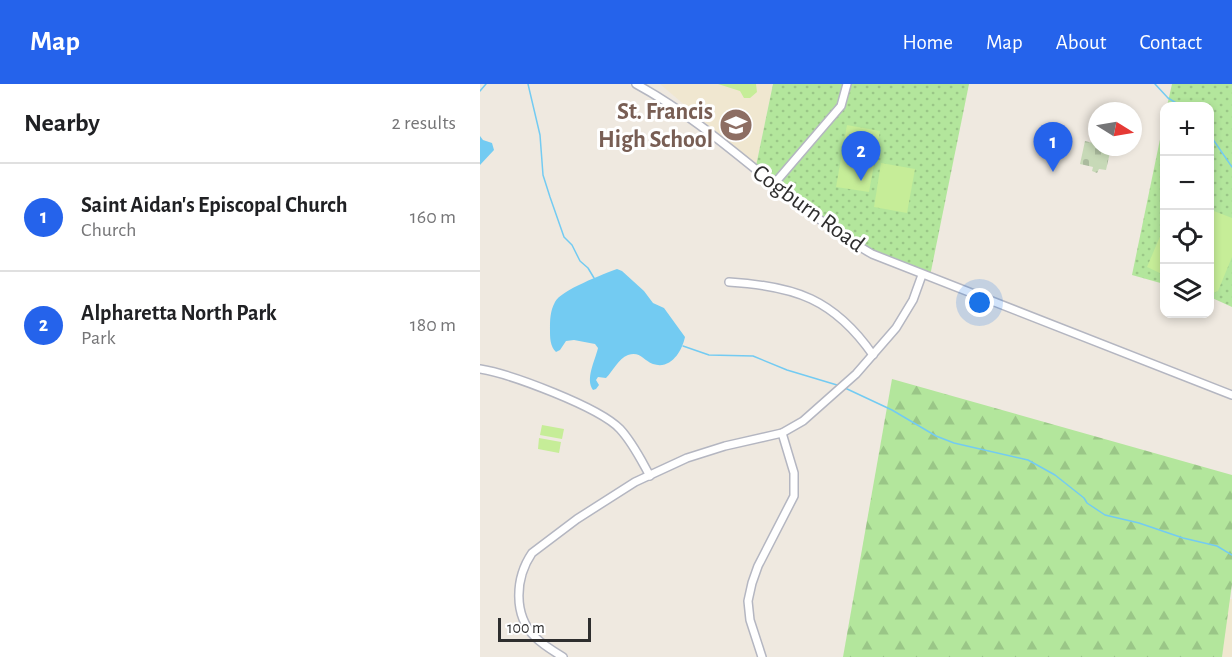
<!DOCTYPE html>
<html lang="en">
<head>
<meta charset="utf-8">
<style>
  :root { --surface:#fff; --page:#f6f6f6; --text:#202124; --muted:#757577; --line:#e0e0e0; --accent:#2563eb }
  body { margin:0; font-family:"Alegreya Sans",sans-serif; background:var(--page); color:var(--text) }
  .controls { position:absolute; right:18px; top:18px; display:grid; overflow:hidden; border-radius:12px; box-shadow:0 3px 9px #0003 }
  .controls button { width:54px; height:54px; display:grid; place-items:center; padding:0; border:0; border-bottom:2px solid var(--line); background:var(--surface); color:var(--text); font:30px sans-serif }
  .compass { position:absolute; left:608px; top:18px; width:54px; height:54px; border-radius:50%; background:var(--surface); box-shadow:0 3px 9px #0003; rotate:101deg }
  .scale { position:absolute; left:18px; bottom:15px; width:93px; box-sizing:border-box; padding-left:6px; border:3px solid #2e2e2e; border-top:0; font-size:16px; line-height:21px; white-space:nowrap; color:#2e2e2e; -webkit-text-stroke:4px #fff; paint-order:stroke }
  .you { position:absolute; left:500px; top:219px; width:21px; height:21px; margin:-15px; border:4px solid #fff; border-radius:50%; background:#1a73e8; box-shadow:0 0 0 9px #1a73e833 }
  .badge { display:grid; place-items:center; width:39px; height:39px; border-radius:50%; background:var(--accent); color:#fff; font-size:20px; font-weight:700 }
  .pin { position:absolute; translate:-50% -50px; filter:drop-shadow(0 2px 3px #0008) }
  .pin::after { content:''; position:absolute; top:32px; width:21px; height:18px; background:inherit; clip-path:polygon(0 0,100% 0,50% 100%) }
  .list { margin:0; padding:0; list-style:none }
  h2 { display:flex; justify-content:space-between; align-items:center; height:78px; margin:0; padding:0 24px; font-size:26px }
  h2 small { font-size:20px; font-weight:400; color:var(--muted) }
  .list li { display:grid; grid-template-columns:39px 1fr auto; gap:18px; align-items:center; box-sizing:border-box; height:108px; padding:0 24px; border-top:2px solid var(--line) }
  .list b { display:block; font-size:22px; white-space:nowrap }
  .list p { margin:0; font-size:20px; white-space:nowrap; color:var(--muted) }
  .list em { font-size:20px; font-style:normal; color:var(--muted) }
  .icon { flex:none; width:33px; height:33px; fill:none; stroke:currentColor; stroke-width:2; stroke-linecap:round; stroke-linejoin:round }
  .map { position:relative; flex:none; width:752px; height:573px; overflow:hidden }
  header { display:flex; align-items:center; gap:36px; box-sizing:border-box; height:84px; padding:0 30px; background:var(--accent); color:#fff }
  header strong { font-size:28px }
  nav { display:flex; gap:33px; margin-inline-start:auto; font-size:21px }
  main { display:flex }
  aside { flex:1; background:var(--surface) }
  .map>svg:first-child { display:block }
  .education { fill:#f0e7d0 }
  .forest { fill:url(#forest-firs) }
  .cemetery { fill:url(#cemetery-stones) }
  .park { fill:url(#park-dots) }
  .pitch { fill:#c6ed98 }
  .water { fill:#73cbf2 }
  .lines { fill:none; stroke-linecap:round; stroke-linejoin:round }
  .stream { stroke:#73cbf2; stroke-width:1.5 }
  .minor-casing { stroke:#b4b6c1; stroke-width:10 }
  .minor { stroke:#fff; stroke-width:7 }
  .labels { text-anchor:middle; stroke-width:6; stroke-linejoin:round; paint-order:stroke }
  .education-label { font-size:24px; font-weight:bold; fill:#785e54; stroke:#fff; text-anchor:end }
  .street-label { font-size:24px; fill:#2e2e2e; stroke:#fff }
</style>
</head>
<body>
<header>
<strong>Map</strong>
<nav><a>Home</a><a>Map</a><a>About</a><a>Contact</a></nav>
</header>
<main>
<aside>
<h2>Nearby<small>2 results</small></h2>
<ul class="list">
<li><span class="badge">1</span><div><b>Saint Aidan's Episcopal Church</b><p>Church</p></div><em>160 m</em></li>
<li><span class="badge">2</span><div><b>Alpharetta North Park</b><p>Park</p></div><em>180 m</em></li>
</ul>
</aside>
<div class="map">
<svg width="752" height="573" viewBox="0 0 752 573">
  <defs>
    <pattern id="forest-firs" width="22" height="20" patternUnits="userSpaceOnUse" patternTransform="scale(1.5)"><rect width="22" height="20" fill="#b3e69c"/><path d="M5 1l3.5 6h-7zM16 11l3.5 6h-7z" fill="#9ac687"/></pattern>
    <pattern id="cemetery-stones" width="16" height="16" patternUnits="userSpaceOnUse" patternTransform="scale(1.5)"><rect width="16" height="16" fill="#c7d9b7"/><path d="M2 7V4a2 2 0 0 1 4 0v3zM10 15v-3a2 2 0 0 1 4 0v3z" fill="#abbb9e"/></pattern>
    <pattern id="park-dots" width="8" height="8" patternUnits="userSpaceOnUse" patternTransform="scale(1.5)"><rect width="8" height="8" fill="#b3e69c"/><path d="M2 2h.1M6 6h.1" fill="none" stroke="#9ac687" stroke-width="1.8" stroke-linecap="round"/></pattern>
  </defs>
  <rect width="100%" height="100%" fill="#efe9e0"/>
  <!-- education -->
  <g class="education">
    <path d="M180 0H293L276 82Z"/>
    <path d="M749 515H752V573H742Z"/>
  </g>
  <!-- forest -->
  <path class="forest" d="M412 295 752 391V500L742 573H363Z"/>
  <!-- cemetery -->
  <path class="cemetery" d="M605 57 617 60V63L631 64 626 86 619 85 617 89 612 87 613 83 600 80Z"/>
  <!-- park -->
  <g class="park">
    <path d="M293 0H489L449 197 378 158 315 118 276 82Z"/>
    <path d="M692 0H752V223L730 213V22H687Z"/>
    <path d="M684 36V200L652 191Z"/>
  </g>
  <!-- pitch -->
  <g class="pitch">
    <path d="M238 0H276L277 8 270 14H264L260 7Z"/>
    <path d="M367 41 400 47 389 108 356 103Z"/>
    <path d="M401 79 435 85 427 129 394 123Z"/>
    <path d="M730 119 734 127 752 134V173L738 207 731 210 730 209Z"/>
    <path d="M684 143V191L667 183Z"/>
    <path d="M62 341 84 345 82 355 60 351Z"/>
    <path d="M59 354 81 358 79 369 58 365Z"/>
  </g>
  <!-- water -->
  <g class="water">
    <path d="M0 52 3 56 12 59 14 66 0 81Z"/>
    <path d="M137 185 142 187 164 207 173 219 184 224 205 253C202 267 191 286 173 280 163 276 160 267 148 271 138 275 133 287 126 294L118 293 116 296 119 301 116 305 113 306C105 295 115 277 118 264L115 260 94 256 86 257 80 266 76 268C70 262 70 254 70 246 70 236 70 227 75 218 81 206 124 190 137 185Z"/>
  </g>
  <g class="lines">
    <!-- stream -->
    <g class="stream">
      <path d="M48 0 60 51 63 91 70 113 84 153 92 161 100 177 108 184 114 194"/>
      <path d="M675 0 688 14 701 22"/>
      <path d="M0 7 6 0"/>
      <path d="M730 51 752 83"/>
      <path d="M203 262 229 271 273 272 307 286 357 301"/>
      <path d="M365 304 412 326 456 352 474 359 548 376 575 391 604 414 607 419 625 431 659 439 703 454 737 462 752 471"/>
    </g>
    <defs>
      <g id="minor">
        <path d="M156 0C241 46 308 122 392 170L752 311"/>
        <path d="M294 100 361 22 367 0"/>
        <path d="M249 198C315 202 354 215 393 271"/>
        <path d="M0 285C31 290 119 323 140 345 153 359 161 376 170 392"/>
        <path d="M83 573C73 567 63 561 55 553 33 531 35 494 52 469L97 435 155 398 207 374 245 362 302 349 323 337 376 290 416 244 433 216 442 191"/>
        <path d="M282 573 270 536 268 517 272 499 278 482 314 412V389L302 349"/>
      </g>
    </defs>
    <!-- minor casing -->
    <use href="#minor" class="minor-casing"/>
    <!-- minor -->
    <use href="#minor" class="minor"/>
  </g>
  <!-- icons -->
  <defs>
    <symbol id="school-disc" viewBox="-11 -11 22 22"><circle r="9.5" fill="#8d6e63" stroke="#fff"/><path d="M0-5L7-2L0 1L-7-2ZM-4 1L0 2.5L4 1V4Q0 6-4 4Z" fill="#fff"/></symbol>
  </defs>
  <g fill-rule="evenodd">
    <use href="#school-disc" x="237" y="22" width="38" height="38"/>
  </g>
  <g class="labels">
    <!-- education labels -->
    <g class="education-label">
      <text x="233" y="35">St. Francis<tspan x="233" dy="28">High School</tspan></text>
    </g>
    <!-- street labels -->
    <g class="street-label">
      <text transform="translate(329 124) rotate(36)" y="8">Cogburn Road</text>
    </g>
  </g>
</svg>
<div class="controls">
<button>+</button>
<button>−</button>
<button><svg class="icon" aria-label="locate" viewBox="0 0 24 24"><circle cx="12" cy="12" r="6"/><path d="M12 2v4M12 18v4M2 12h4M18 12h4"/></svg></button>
<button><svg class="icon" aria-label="layers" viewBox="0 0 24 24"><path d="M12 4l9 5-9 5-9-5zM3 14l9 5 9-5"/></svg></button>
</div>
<svg class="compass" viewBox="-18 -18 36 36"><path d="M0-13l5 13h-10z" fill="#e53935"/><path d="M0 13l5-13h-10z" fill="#757577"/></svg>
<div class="scale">100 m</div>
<div class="you"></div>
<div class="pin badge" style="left:573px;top:88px">1</div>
<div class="pin badge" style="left:381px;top:97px">2</div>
</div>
</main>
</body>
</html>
